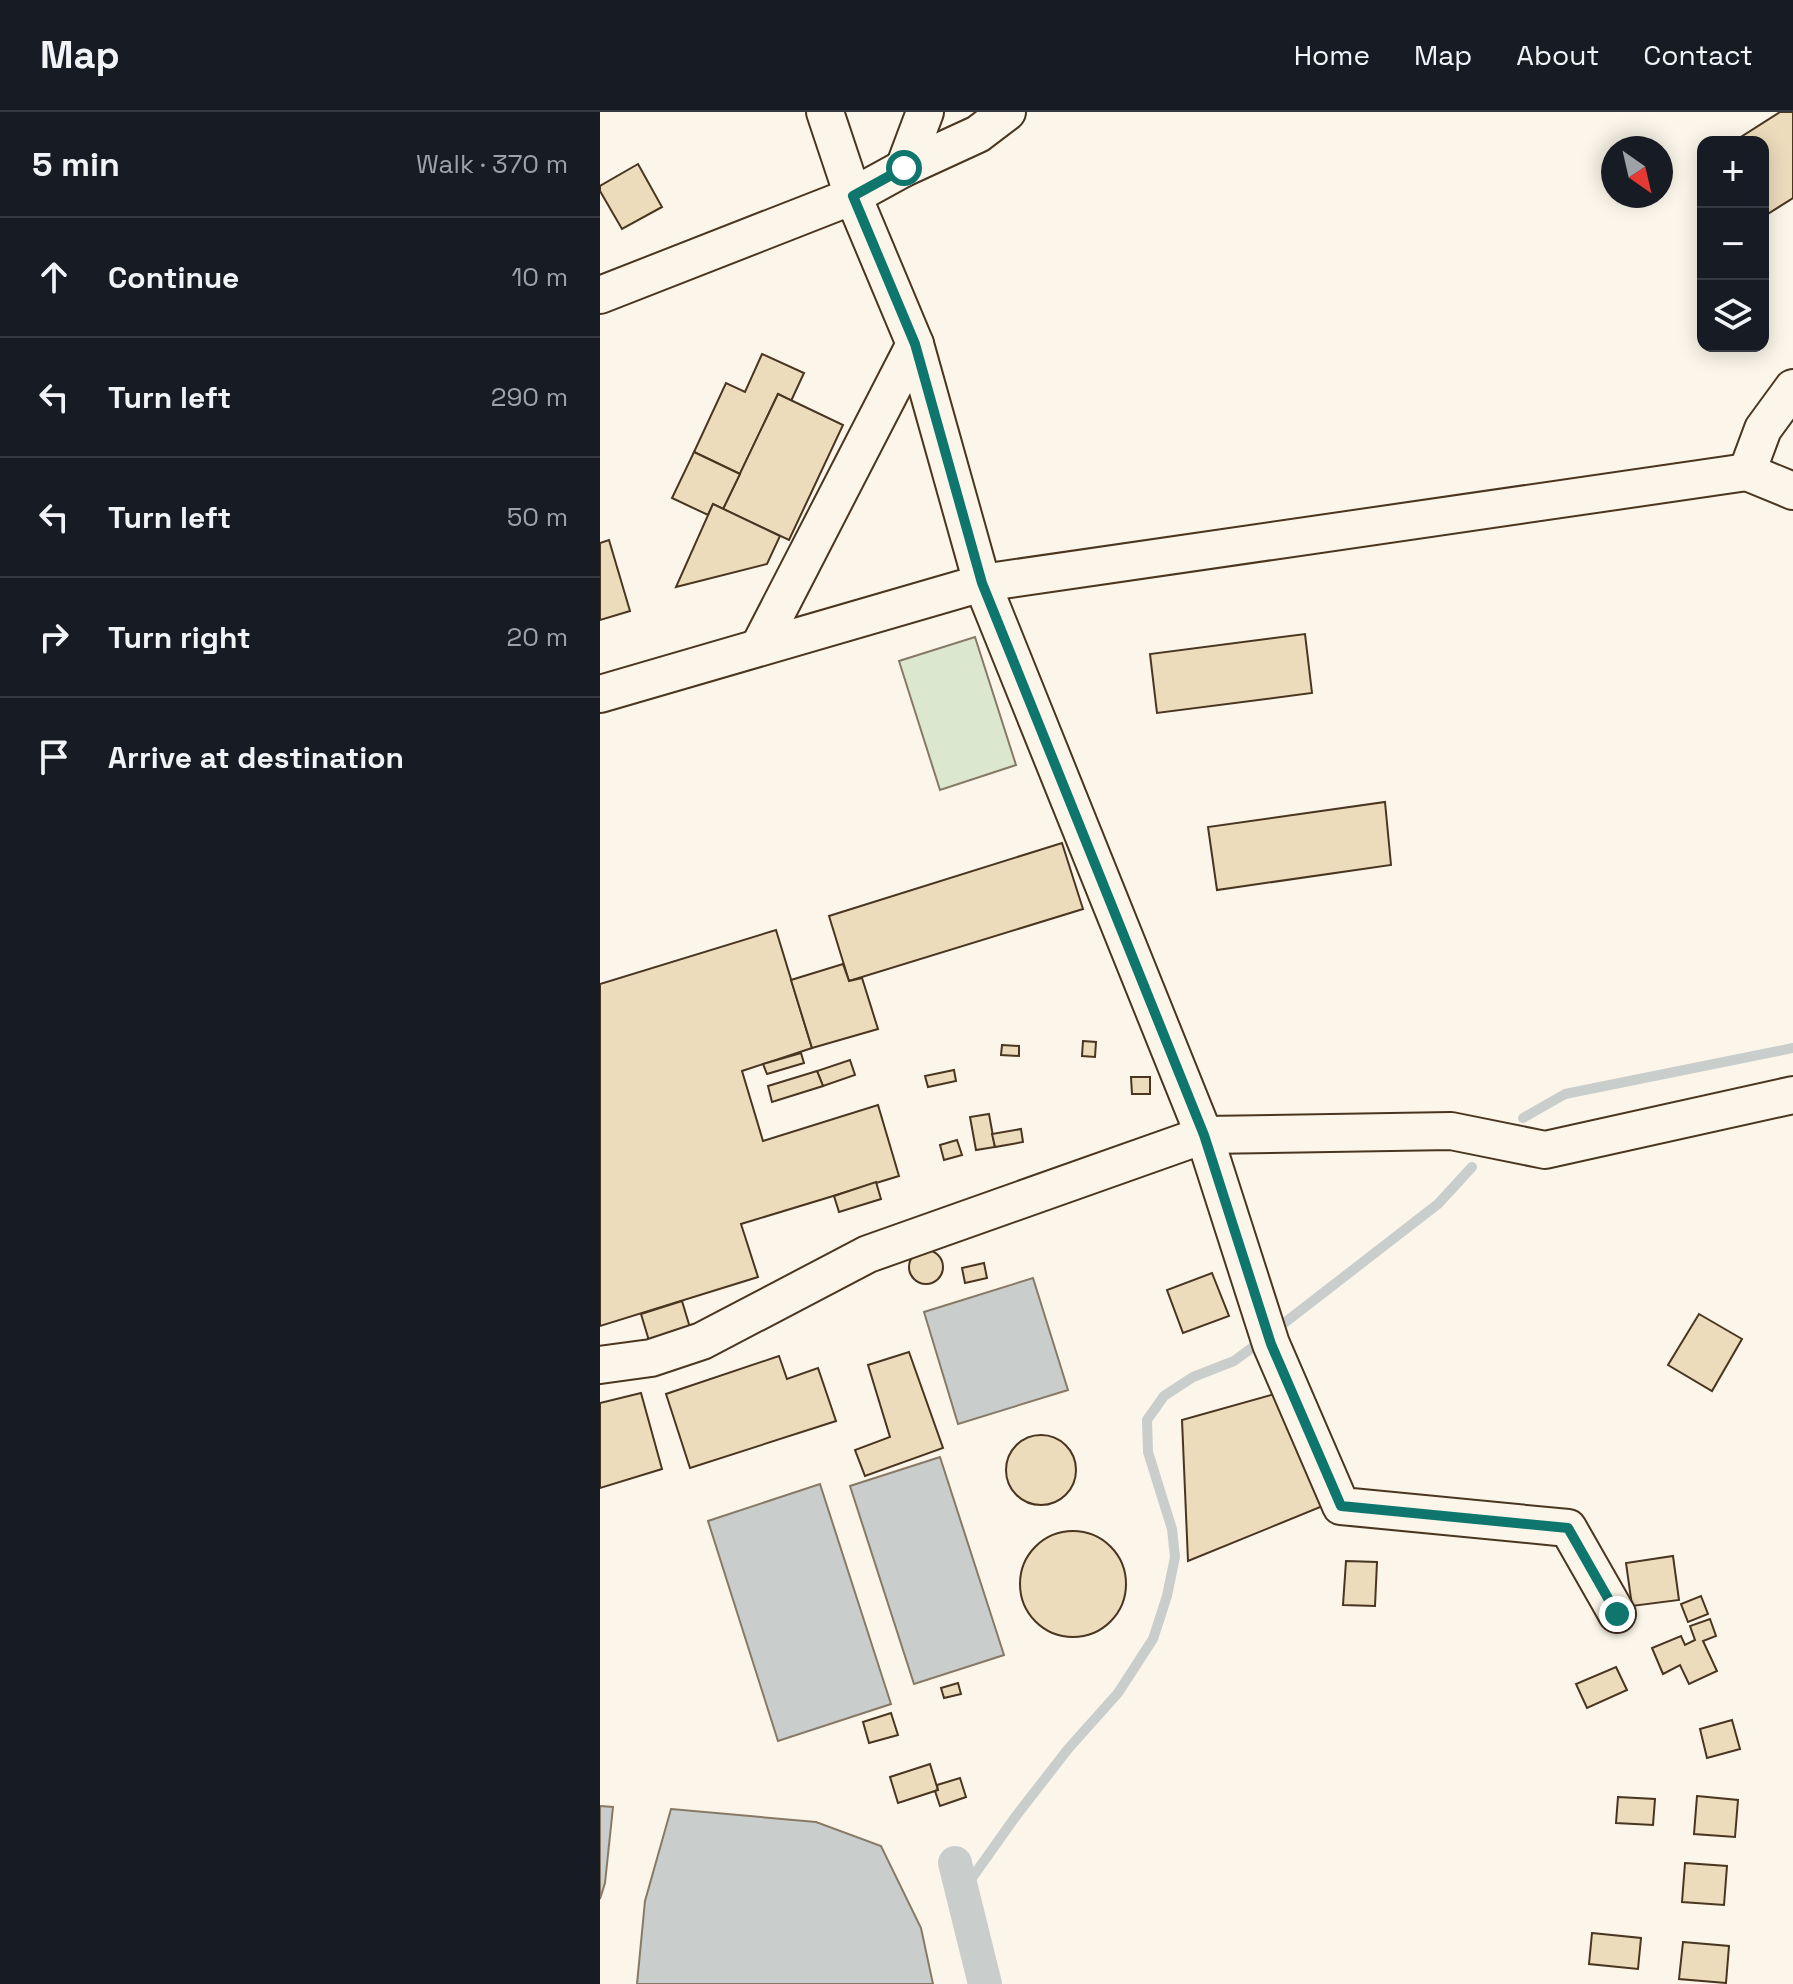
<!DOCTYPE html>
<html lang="en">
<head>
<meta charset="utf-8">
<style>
  :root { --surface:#171b24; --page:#20242c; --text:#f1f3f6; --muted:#9ea1a6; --line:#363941 }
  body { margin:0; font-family:"Space Grotesk",sans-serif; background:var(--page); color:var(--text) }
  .controls { position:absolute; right:24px; top:24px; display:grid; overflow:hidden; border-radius:16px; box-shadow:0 4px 20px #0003 }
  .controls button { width:72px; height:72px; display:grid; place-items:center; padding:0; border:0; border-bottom:2px solid var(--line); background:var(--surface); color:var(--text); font:40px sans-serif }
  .compass { position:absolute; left:1001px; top:24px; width:72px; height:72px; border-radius:50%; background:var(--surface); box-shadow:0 4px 20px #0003; rotate:146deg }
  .stop { position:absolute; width:24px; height:24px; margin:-18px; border:6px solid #0f766e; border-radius:50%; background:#fff }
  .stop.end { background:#0f766e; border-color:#fff; box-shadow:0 2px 8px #0008 }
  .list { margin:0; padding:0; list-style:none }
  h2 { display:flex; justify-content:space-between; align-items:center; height:104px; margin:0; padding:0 32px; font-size:34px }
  h2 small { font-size:26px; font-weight:400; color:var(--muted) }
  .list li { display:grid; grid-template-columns:52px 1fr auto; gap:24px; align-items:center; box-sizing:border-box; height:120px; padding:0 32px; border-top:2px solid var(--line) }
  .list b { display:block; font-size:30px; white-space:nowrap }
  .list em { font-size:26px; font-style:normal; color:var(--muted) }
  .icon { flex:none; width:44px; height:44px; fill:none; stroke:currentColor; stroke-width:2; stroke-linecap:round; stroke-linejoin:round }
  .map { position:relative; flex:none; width:1193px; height:1872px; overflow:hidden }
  header { display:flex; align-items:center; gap:48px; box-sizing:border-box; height:112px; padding:0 40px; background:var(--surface); border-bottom:2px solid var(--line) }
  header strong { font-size:38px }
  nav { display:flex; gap:44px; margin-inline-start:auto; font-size:28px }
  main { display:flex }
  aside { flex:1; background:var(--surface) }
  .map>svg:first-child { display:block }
  .green { fill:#dce7d0; stroke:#887966; stroke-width:2 }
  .water { fill:#c9cecd; stroke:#887966; stroke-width:2 }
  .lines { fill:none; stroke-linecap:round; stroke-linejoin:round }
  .stream { stroke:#c9cecd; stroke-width:10 }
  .canal { stroke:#c9cecd; stroke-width:34 }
  .building { fill:#ecdcbc; stroke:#4a3520; stroke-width:2 }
  .minor-casing { stroke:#4a3520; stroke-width:40 }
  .minor { stroke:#fbf6e9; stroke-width:36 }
  .route { stroke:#0f766e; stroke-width:10 }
</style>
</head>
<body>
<header>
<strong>Map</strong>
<nav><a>Home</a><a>Map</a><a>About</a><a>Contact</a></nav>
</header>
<main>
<aside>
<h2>5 min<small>Walk · 370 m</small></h2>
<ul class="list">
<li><svg class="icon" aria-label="ahead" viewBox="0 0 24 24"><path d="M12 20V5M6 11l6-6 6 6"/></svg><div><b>Continue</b></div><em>10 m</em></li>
<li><svg class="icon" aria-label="left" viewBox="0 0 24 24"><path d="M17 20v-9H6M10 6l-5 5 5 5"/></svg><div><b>Turn left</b></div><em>290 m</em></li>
<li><svg class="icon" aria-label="left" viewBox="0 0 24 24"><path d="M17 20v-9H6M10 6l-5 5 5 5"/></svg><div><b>Turn left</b></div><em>50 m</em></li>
<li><svg class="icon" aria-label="right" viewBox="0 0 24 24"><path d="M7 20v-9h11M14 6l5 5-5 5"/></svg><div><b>Turn right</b></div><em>20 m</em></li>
<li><svg class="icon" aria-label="arrive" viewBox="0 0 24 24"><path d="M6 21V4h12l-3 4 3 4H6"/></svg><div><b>Arrive at destination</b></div></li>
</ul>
</aside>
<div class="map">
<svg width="1193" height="1872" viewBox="0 0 1193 1872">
  <rect width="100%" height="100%" fill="#fbf6e9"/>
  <!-- green -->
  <path class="green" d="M375 525 416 653 340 678 299 549Z"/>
  <!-- water -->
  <g class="water">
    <path d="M433 1166 468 1278 358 1312 324 1200Z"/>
    <path d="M340 1345 404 1543 314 1572 250 1374Z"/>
    <path d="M220 1372 291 1592 178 1629 108 1409Z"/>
    <path d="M0 1694 13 1695 5 1771 0 1787Z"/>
    <path d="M71 1697 216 1710 281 1734 321 1816 333 1872H37L45 1789Z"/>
  </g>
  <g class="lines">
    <!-- stream -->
    <g class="stream">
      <path d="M923 1006 965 982 1193 936"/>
      <path d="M674 1219 838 1092 872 1055"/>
      <path d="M362 1780 416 1704 468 1637 518 1581 553 1527 567 1484 575 1445 572 1417 548 1340 547 1308 564 1284 593 1265 634 1249 661 1229"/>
    </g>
    <!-- canal -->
    <path class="canal" d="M355 1751 385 1872"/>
  </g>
  <!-- building -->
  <g class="building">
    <path d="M1180 0H1193V86L1163 105V30H1133Z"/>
    <path d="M38 52 62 95 22 117 0 79V74Z"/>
    <path d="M162 242 204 261 191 289 178 282 140 362 94 340 126 271 145 280Z"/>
    <path d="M178 282 243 313 189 428 123 397Z"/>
    <path d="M94 340 140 362 123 397 113 392 108 403 72 386Z"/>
    <path d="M113 392 180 424 167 452 76 475Z"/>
    <path d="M9 428 30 499 0 508V431Z"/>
    <path d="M705 522 712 581 557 601 550 542Z"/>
    <path d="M785 690 791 753 617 778 608 715Z"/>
    <path d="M462 731 483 797 249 869 229 804Z"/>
    <path d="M176 818 212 936 142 959 163 1029 278 993 299 1064 141 1112 158 1165 0 1214V872Z"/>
    <path d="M243 852 249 869 262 866 278 917 212 936 191 868Z"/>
    <path d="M483 929 496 930 495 945 482 944Z"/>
    <path d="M402 933 419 934V944L401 943Z"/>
    <path d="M201 941 204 951 167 962 163 952Z"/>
    <path d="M250 948 255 963 223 974 217 959Z"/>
    <path d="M354 958 356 969 328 975 325 964Z"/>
    <path d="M217 959 223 974 172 990 168 974Z"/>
    <path d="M531 965H550V982H532Z"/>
    <path d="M389 1002 395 1035 376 1038 370 1005Z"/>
    <path d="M421 1017 423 1030 395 1035 392 1022Z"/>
    <path d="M357 1028 362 1043 344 1048 340 1033Z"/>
    <path d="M276 1070 281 1087 239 1100 234 1084Z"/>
    <circle cx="326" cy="1155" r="17"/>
    <path d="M384 1151 387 1166 365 1171 362 1156Z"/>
    <path d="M612 1161 629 1204 583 1221 567 1178Z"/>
    <path d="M82 1189 91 1219 50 1232 41 1202Z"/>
    <path d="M1099 1202 1142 1227 1112 1279 1068 1253Z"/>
    <path d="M309 1240 343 1336 265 1364 255 1338 290 1325 268 1253Z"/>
    <path d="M179 1244 187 1267 218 1256 236 1309 90 1356 66 1282Z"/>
    <path d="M689 1278 735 1389 588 1449 582 1308Z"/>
    <path d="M41 1281 62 1357 0 1376V1291Z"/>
    <circle cx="441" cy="1358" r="35"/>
    <circle cx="473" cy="1472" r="53"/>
    <path d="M1073 1444 1079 1488 1032 1494 1026 1451Z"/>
    <path d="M746 1449 777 1450 775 1494 743 1493Z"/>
    <path d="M1101 1484 1108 1502 1088 1510 1081 1492Z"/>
    <path d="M1110 1507 1116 1524 1103 1529 1117 1559 1089 1572 1080 1553 1063 1562 1052 1536 1081 1524 1085 1533 1095 1528 1090 1514Z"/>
    <path d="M1016 1555 1027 1578 987 1596 976 1572Z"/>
    <path d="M358 1571 361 1582 344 1586 341 1576Z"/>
    <path d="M291 1601 298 1623 269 1631 263 1610Z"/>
    <path d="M1132 1608 1140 1637 1107 1646 1100 1617Z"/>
    <path d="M330 1652 338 1678 298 1691 290 1665Z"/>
    <path d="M360 1666 366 1685 340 1694 335 1679 338 1678 337 1673Z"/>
    <path d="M1097 1684 1138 1688 1135 1725 1094 1722Z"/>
    <path d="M1018 1685 1055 1687 1053 1713 1016 1711Z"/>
    <path d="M1085 1751 1127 1754 1124 1793 1082 1790Z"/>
    <path d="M992 1821 1041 1826 1038 1857 989 1852Z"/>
    <path d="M1083 1830 1129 1834 1126 1871 1079 1867Z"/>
  </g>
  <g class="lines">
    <defs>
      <g id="minor">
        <path d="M225 0 253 84 315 232 382 471 604 1023 671 1232 741 1394 968 1416 1017 1502"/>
        <path d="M304 56 325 0"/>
        <path d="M0 183 253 84 304 56 378 22 407 0"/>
        <path d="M1147 360 1163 317 1193 276"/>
        <path d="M159 535 315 232"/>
        <path d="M0 582 382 471 1147 360 1193 379"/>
        <path d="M0 1253 51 1246 102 1229 268 1142 604 1023 851 1019 945 1038 1193 983"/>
      </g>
    </defs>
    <!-- minor casing -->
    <use href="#minor" class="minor-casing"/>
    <!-- minor -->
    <use href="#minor" class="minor"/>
  </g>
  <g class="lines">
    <!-- route -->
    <path class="route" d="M304 56 253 84 315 232 382 471 604 1023 671 1232 741 1394 968 1416 1017 1502"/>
  </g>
</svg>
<div class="controls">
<button>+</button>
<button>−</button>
<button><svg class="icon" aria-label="layers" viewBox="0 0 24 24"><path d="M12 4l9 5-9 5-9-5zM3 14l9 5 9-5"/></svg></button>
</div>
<svg class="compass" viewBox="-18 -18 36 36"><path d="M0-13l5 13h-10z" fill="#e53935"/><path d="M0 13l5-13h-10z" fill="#9ea1a6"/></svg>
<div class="stop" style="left:304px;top:56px"></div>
<div class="stop end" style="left:1017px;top:1502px"></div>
</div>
</main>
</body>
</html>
